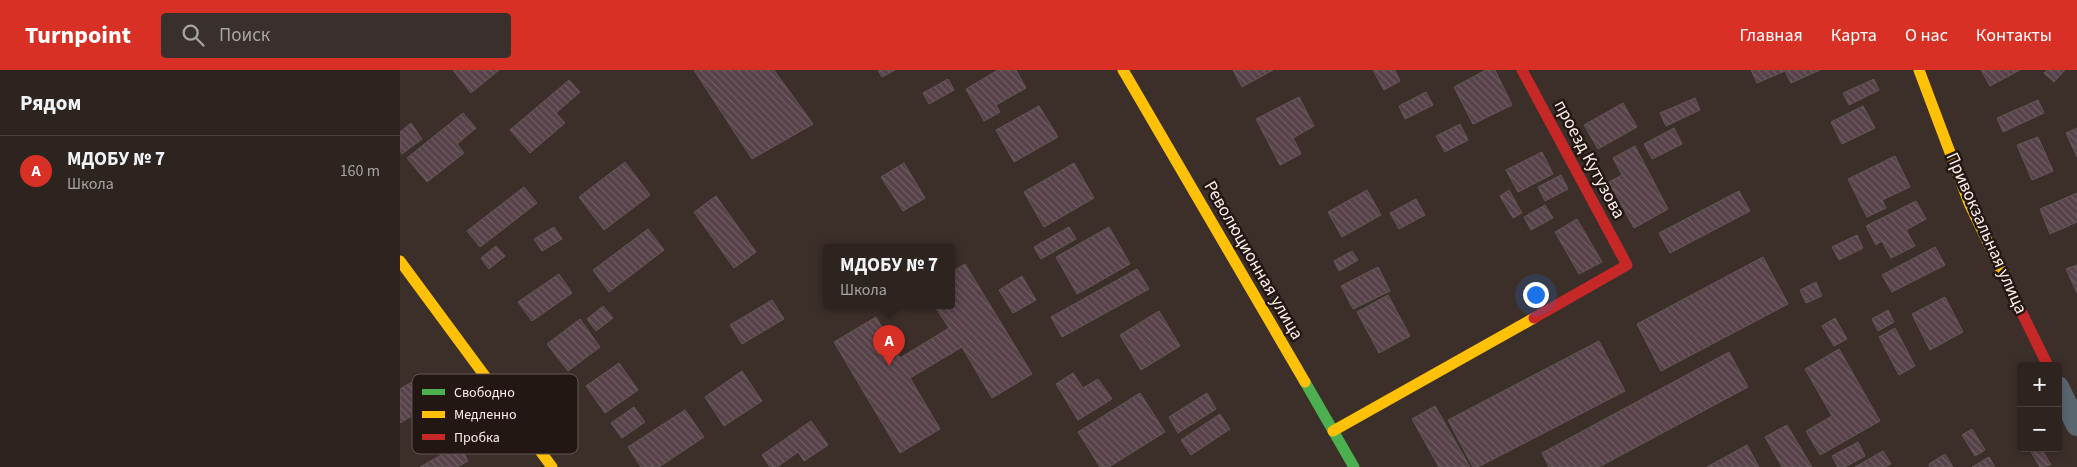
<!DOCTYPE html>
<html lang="ru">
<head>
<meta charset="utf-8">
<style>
  :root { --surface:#2d231f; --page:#392f2c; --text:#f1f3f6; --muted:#a7a4a4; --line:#48403d; --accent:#d93025 }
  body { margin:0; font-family:"Source Sans 3",sans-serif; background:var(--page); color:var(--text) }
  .controls { position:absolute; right:15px; bottom:15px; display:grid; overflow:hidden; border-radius:5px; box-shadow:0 2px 8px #0003 }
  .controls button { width:45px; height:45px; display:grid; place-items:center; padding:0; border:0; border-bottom:1px solid var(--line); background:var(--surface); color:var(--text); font:25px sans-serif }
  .you { position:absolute; left:1135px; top:224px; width:18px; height:18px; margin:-12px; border:4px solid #fff; border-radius:50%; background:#1a73e8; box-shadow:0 0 0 8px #1a73e833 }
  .badge { display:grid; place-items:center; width:32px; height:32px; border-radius:50%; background:var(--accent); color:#fff; font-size:16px; font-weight:700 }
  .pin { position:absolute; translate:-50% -41px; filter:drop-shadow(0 1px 2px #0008) }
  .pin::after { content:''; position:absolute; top:26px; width:18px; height:15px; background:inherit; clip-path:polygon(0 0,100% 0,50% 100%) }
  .popup { position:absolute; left:423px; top:174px; width:132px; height:65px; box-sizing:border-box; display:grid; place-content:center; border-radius:5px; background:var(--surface); filter:drop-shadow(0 1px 4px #0005); font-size:16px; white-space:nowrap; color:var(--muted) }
  .popup b { font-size:19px; color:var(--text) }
  .popup::after { content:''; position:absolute; left:50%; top:100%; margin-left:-10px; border:10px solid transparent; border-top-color:var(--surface) }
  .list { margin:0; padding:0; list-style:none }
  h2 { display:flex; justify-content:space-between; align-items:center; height:65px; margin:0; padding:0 20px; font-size:21px }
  h2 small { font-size:16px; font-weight:400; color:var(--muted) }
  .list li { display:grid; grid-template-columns:32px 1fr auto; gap:15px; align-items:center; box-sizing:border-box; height:70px; padding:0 20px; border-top:1px solid var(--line) }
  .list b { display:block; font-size:19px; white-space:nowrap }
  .list p { margin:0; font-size:16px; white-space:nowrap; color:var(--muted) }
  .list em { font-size:16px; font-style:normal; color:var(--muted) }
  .icon { flex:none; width:28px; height:28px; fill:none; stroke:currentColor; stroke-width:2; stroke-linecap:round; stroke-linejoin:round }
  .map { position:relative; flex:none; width:1677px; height:397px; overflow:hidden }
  header { display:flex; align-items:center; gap:30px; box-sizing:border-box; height:70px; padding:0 25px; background:var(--accent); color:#fff }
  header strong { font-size:24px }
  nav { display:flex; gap:28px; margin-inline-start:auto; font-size:18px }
  .search { width:350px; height:45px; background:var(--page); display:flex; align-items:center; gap:12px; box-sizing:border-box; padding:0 18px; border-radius:5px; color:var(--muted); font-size:19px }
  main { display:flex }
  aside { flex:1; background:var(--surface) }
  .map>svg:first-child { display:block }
  .building { fill:url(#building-back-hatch); stroke:#625758 }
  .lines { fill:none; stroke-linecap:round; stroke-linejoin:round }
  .street { stroke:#596670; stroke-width:22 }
  .fast { stroke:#4caf50; stroke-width:11 }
  .slow { stroke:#ffc107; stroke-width:11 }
  .jam { stroke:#c62828; stroke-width:11 }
  .labels { text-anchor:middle; stroke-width:5; stroke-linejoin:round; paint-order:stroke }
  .street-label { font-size:18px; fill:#fdede6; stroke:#221713 }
  .key { fill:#221713; stroke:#645752; stroke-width:1 }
  .key-label { font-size:14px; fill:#fdede6 }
</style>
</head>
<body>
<header>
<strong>Turnpoint</strong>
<div class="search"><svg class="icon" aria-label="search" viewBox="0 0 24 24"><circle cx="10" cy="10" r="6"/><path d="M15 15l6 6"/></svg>Поиск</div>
<nav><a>Главная</a><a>Карта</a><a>О нас</a><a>Контакты</a></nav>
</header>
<main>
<aside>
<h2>Рядом<small></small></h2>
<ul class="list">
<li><span class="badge">A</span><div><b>МДОБУ № 7</b><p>Школа</p></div><em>160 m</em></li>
</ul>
</aside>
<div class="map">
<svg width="1677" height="397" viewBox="0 0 1677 397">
  <defs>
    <pattern id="building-back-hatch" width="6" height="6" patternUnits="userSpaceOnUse" patternTransform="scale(1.25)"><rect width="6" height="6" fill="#574249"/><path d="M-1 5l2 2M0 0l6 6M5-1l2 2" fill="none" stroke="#705e63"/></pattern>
  </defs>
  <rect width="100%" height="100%" fill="#3c2f29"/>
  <!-- building -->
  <g class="building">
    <path d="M53 0H99L71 23Z"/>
    <path d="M294 0H374L413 54 352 89Z"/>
    <path d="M478 0H495L482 7Z"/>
    <path d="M598 0H616L626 18 596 35 600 42 584 51 566 19Z"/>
    <path d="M833 0H873L842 17Z"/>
    <path d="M973 0H995L1000 11 984 20Z"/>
    <path d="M1086 0H1095L1112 35 1073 54 1054 17Z"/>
    <path d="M1351 0H1420L1391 13 1385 1 1357 13Z"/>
    <path d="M1581 0H1620L1590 16Z"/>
    <path d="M1647 0H1665L1654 12 1644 3Z"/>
    <path d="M548 9 554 20 529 34 523 23Z"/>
    <path d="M1474 9 1479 20 1449 35 1443 23Z"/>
    <path d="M169 10 180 22 156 43 165 53 130 83 110 60Z"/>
    <path d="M1026 22 1033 35 1005 49 999 36Z"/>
    <path d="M899 27 914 56 893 68 901 84 880 95 856 49Z"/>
    <path d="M1295 28 1300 40 1266 56 1260 43Z"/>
    <path d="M1638 30 1644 43 1603 62 1597 48Z"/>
    <path d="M1223 33 1237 57 1198 79 1184 55Z"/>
    <path d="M639 36 658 67 614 92 596 60Z"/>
    <path d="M1463 36 1475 58 1442 74 1431 52Z"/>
    <path d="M63 43 76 58 57 74 64 83 27 112 7 88Z"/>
    <path d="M11 53 22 69 2 84 0 81V62Z"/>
    <path d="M1060 54 1068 70 1045 82 1036 66Z"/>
    <path d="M1274 58 1282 74 1252 89 1244 74Z"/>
    <path d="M1677 58V87L1666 63Z"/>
    <path d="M1638 67 1653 101 1632 110 1617 75Z"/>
    <path d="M1235 76 1268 139 1234 158 1209 112 1222 105 1213 88Z"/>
    <path d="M1142 82 1153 104 1118 122 1106 100Z"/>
    <path d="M1495 86 1510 117 1482 130 1486 138 1467 147 1448 109Z"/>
    <path d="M225 92 250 125 204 160 179 127Z"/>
    <path d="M504 93 525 128 503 141 481 107Z"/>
    <path d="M674 93 694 128 644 157 624 122Z"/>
    <path d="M1161 105 1168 119 1145 131 1138 117Z"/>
    <path d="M124 117 137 133 80 177 67 161Z"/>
    <path d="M967 120 981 145 942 167 928 142Z"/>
    <path d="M1109 120 1122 143 1113 148 1100 126Z"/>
    <path d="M1339 121 1350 141 1270 183 1259 163Z"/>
    <path d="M1677 123V152L1650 164 1640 139Z"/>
    <path d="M316 126 356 182 334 198 294 142Z"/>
    <path d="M1016 129 1025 145 999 159 990 143Z"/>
    <path d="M1516 131 1526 149 1506 160 1515 176 1491 188 1482 171 1476 175 1466 156Z"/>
    <path d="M1145 135 1153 148 1131 160 1124 147Z"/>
    <path d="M1177 149 1202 192 1179 204 1155 162Z"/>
    <path d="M154 157 162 169 142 181 134 169Z"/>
    <path d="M669 157 676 169 641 189 634 177Z"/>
    <path d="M709 157 730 194 677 224 656 187Z"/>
    <path d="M248 159 264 180 209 222 193 200Z"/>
    <path d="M1457 165 1463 178 1439 190 1432 177Z"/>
    <path d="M96 176 105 186 89 199 81 188Z"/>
    <path d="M1535 177 1545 195 1492 222 1482 205Z"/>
    <path d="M952 181 958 190 939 201 934 191Z"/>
    <path d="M1363 187 1388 234 1261 301 1237 254Z"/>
    <path d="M565 194 632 304 592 328 562 277 510 308 540 359 500 383 434 272 476 247 500 288 549 258 534 235H552V202Z"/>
    <path d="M1677 195V223L1666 199Z"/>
    <path d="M978 197 990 221 953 239 941 216Z"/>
    <path d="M737 199 749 219 662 267 651 247Z"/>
    <path d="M159 204 172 223 132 251 118 232Z"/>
    <path d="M622 206 636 230 613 243 599 220Z"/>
    <path d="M1416 212 1422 226 1406 233 1400 220Z"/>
    <path d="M988 225 1010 266 979 283 957 242Z"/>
    <path d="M1545 227 1563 262 1530 280 1512 244Z"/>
    <path d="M372 230 384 249 342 274 330 255Z"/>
    <path d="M203 236 213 248 196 261 187 249Z"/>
    <path d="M1488 240 1494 252 1478 261 1472 249Z"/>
    <path d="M759 241 780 276 741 300 720 265Z"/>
    <path d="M1435 248 1447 269 1434 276 1422 256Z"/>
    <path d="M180 249 200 277 168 301 147 274Z"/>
    <path d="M1495 258 1515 296 1499 305 1479 267Z"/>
    <path d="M1199 271 1225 321 1078 397H1073L1048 350Z"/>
    <path d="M1439 279 1480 351 1420 385 1406 361 1432 346 1405 299Z"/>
    <path d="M1329 282 1348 317 1199 397H1149L1142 383Z"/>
    <path d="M219 293 238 320 205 343 186 316Z"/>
    <path d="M342 301 362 331 324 356 305 327Z"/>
    <path d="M673 303 683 318 698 309 712 329 678 350 656 314Z"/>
    <path d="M12 312 27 337 0 353V319Z"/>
    <path d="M740 323 765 362 709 397H700L678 362Z"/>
    <path d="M807 323 816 339 778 363 769 347Z"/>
    <path d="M1035 336 1070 397H1039L1012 349Z"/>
    <path d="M234 337 245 352 222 368 211 353Z"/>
    <path d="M285 340 304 367 259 397H241L228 377Z"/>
    <path d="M820 344 830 359 791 385 781 370Z"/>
    <path d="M411 351 428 375 404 391 398 382 377 397H370L362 385Z"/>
    <path d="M1387 355 1412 397H1382L1365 367Z"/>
    <path d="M1572 359 1585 380 1575 386 1562 365Z"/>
    <path d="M1458 372 1465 386 1445 397H1438L1432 386Z"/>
    <path d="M59 375 68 391 57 397H20Z"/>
    <path d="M1347 375 1359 397H1307Z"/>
    <path d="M1632 378H1641L1651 395 1640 397 1630 380Z"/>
    <path d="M1483 381 1491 394 1485 397H1455Z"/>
    <path d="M1545 384 1553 397H1530L1529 394Z"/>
    <path d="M1589 387 1595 397H1572Z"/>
  </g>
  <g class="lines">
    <!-- street -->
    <path class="street" d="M1658 317 1677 355"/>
    <!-- fast -->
    <path class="fast" d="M905 312 954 397"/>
    <!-- slow -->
    <g class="slow">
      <path d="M723 0 905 312"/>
      <path d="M1519 0 1569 133 1618 235"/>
      <path d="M0 191 152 397"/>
      <path d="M933 361 1134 248"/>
    </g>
    <!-- jam -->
    <g class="jam">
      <path d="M1122 0 1227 195 1134 248"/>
      <path d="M1618 235 1648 296"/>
    </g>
  </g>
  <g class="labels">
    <!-- street labels -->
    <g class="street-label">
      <text transform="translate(1190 89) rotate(62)" y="6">проезд Кутузова</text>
      <text transform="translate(1587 163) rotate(66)" y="6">Привокзальная улица</text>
      <text transform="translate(854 190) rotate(60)" y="6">Революционная улица</text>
    </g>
  </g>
  <!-- legend -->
  <rect x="12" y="304" width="166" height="80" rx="8" class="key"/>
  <rect x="22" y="319" width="23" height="6" fill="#4caf50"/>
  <rect x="22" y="341" width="23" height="7" fill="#ffc107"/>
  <rect x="22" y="364" width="23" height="6" fill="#c62828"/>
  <g class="key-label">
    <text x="54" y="327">Свободно</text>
    <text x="54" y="349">Медленно</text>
    <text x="54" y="372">Пробка</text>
  </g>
</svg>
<div class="controls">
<button>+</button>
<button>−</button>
</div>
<div class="you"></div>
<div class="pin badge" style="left:489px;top:296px">A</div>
<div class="popup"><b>МДОБУ № 7</b>Школа</div>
</div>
</main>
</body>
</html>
